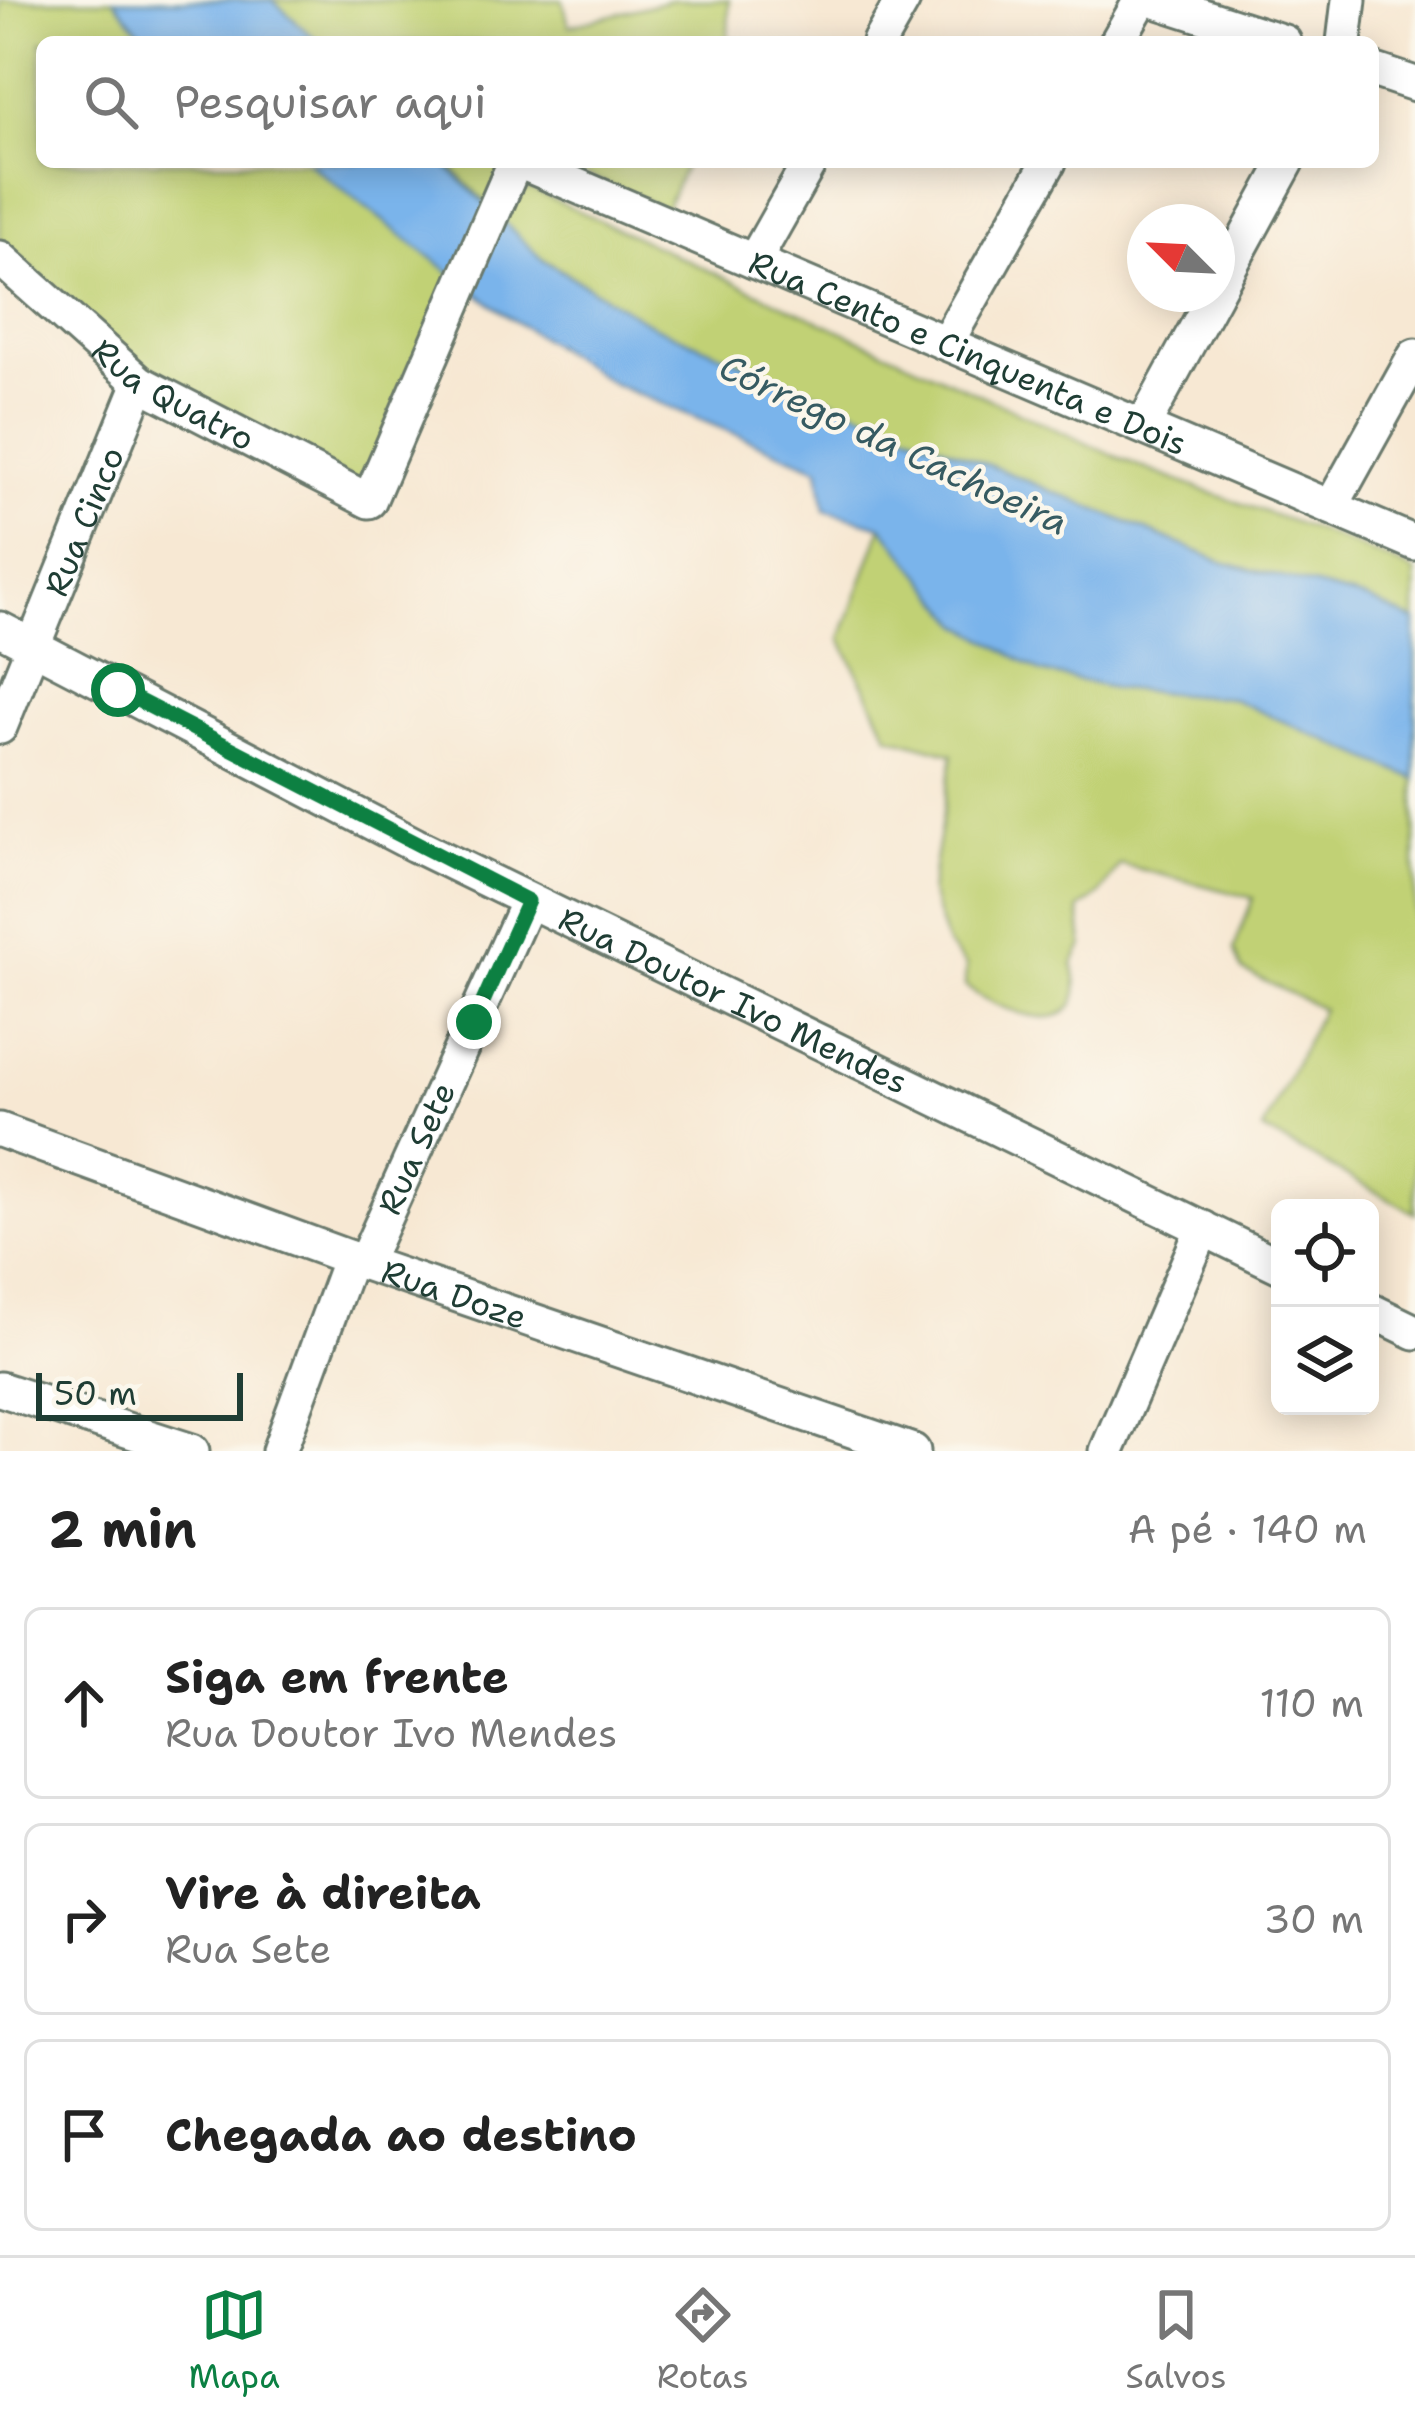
<!DOCTYPE html>
<html lang="pt">
<head>
<meta charset="utf-8">
<style>
  :root { --surface:#fff; --page:#f6f6f6; --text:#222; --muted:#767676; --line:#e0e0e0; --accent:#0b8043 }
  body { margin:0; font-family:"Shantell Sans",sans-serif; background:var(--page); color:var(--text) }
  .controls { position:absolute; right:36px; bottom:36px; display:grid; overflow:hidden; border-radius:18px; box-shadow:0 6px 30px #0003 }
  .controls button { width:108px; height:108px; display:grid; place-items:center; padding:0; border:0; border-bottom:3px solid var(--line); background:var(--surface); color:var(--text); font:60px sans-serif }
  .compass { position:absolute; left:1127px; top:204px; width:108px; height:108px; border-radius:50%; background:var(--surface); box-shadow:0 6px 30px #0003; rotate:294deg }
  .scale { position:absolute; left:36px; bottom:30px; width:207px; box-sizing:border-box; padding-left:12px; border:6px solid #1f3d34; border-top:0; font-size:33px; line-height:42px; white-space:nowrap; color:#1f3d34; -webkit-text-stroke:9px #fbf7ec; paint-order:stroke }
  .stop { position:absolute; width:36px; height:36px; margin:-27px; border:9px solid #0b8043; border-radius:50%; background:#fff }
  .stop.end { background:#0b8043; border-color:#fff; box-shadow:0 3px 12px #0008 }
  .list { margin:0; padding:0; list-style:none }
  h2 { display:flex; justify-content:space-between; align-items:center; height:156px; margin:0; padding:0 48px; font-size:51px }
  h2 small { font-size:39px; font-weight:400; color:var(--muted) }
  .list li { display:grid; grid-template-columns:78px 1fr auto; gap:36px; align-items:center; box-sizing:border-box; height:192px; margin:0 24px 24px; padding:0 24px; border:3px solid var(--line); border-radius:18px }
  .list b { display:block; font-size:45px; white-space:nowrap }
  .list p { margin:0; font-size:39px; white-space:nowrap; color:var(--muted) }
  .list em { font-size:39px; font-style:normal; color:var(--muted) }
  .icon { flex:none; width:66px; height:66px; fill:none; stroke:currentColor; stroke-width:2; stroke-linecap:round; stroke-linejoin:round }
  .map { position:relative; flex:none; width:1415px; height:1451px; overflow:hidden }
  .search { position:absolute; background:var(--surface); box-shadow:0 6px 30px #0003; left:36px; right:36px; top:36px; height:132px; display:flex; align-items:center; gap:30px; box-sizing:border-box; padding:0 42px; border-radius:18px; color:var(--muted); font-size:45px }
  .sheet { height:804px; background:var(--surface) }
  nav { display:flex; justify-content:space-around; align-items:center; box-sizing:border-box; height:168px; border-top:3px solid var(--line); background:var(--surface); font-size:33px; color:var(--muted) }
  nav a { display:grid; justify-items:center; gap:6px }
  nav .on { color:var(--accent) }
  .map>svg:first-child { display:block }
  .green { fill:#c1d174; stroke:#708754; stroke-width:3 }
  .water { fill:#7ab4eb; stroke:#4c7890; stroke-width:3 }
  .lines { fill:none; stroke-linecap:round; stroke-linejoin:round }
  .minor-casing { stroke:#6b796c; stroke-width:39 }
  .minor { stroke:#fff; stroke-width:33 }
  .route { stroke:#0b8043; stroke-width:15 }
  .labels { text-anchor:middle; stroke-width:9; stroke-linejoin:round; paint-order:stroke }
  .street-label { font-size:33px; fill:#1f3d34; stroke:#fbf7ec }
  .water-label { font-size:36px; font-style:italic; fill:#365b62; stroke:#fbf7ec }
</style>
</head>
<body>
<div class="map">
<svg width="1415" height="1451" viewBox="0 0 1415 1451">
  <rect width="100%" height="100%" fill="#fbf7ec"/>
  <filter id="ink" filterUnits="userSpaceOnUse"><feTurbulence type="fractalNoise" baseFrequency=".00833" numOctaves="2"/><feDisplacementMap in="SourceGraphic" scale="24" xChannelSelector="R" yChannelSelector="G"/><feConvolveMatrix kernelMatrix="1 2 1 2 8 2 1 2 1" color-interpolation-filters="sRGB"/></filter>
  <filter id="wash" filterUnits="userSpaceOnUse"><feTurbulence type="fractalNoise" baseFrequency=".004" numOctaves="4" result="noise"/><feDisplacementMap in="SourceGraphic" scale="48" xChannelSelector="R" yChannelSelector="G"/><feGaussianBlur stdDeviation="2.7" result="paint"/><feColorMatrix in="noise" values="0 0 0 0 0 0 0 0 0 0 0 0 0 0 0 0 0 1.4 0 .05"/><feComposite in="paint" operator="in"/></filter>
  <g filter="url(#wash)">
    <rect width="100%" height="100%" fill="#f7e8d3"/>
    <!-- green -->
    <g class="green">
      <path d="M0 0H114L149 42H42V162H307L464 280 364 487 151 378 0 240Z"/>
      <path d="M269 0H563L569 26 671 0H729L728 42H317Z"/>
      <path d="M446 162H511L494 211Z"/>
      <path d="M558 162H686L665 209Z"/>
      <path d="M529 188 1112 455C1212 498 1317 524 1415 572V621L1366 599 1225 563 654 326 538 256 497 217 503 205Z"/>
      <path d="M882 526 1112 688 1230 698 1415 779V1213L1263 1130 1322 1009 1242 970 1234 949 1253 898 1120 864 1099 895 1079 909 1083 946 1073 964C1096 1049 1000 1013 965 986L966 966 947 945 930 892 953 754 889 736 841 639Z"/>
    </g>
    <!-- water -->
    <g class="water">
      <path d="M114 0H272L319 42H149Z"/>
      <path d="M307 162H442L543 260 654 326 1225 563 1366 599 1415 621V779L1230 698 1112 688 1041 672 961 624 882 526 825 510 819 468 613 384 507 316Z"/>
    </g>
  </g>
  <g filter="url(#ink)">
    <g class="lines">
      <defs>
        <g id="minor">
          <path d="M1153 0 1284 42"/>
          <path d="M879 42 903 0"/>
          <path d="M1117 42 1141 0"/>
          <path d="M1344 42 1349 0"/>
          <path d="M1373 70 1415 84"/>
          <path id="s1" d="M521 162 1415 543"/>
          <path id="s2" d="M0 258 140 383 369 501 515 162"/>
          <path d="M754 261 810 162"/>
          <path d="M1217 290 1287 162"/>
          <path d="M946 343 1049 162"/>
          <path d="M1143 426 1215 294"/>
          <path d="M1331 507 1415 356"/>
          <path id="s3" d="M0 629 415 845 1280 1266"/>
          <path id="s4" d="M0 727 140 383"/>
          <path id="s5" d="M0 1130 350 1258 913 1451"/>
          <path id="s6" d="M364 1263 528 901"/>
          <path d="M1370 1310 1415 1332"/>
          <path d="M0 1389 192 1451"/>
          <path d="M279 1451 350 1258"/>
          <path d="M1107 1451 1203 1228"/>
        </g>
      </defs>
      <!-- minor casing -->
      <use href="#minor" class="minor-casing"/>
      <!-- minor -->
      <use href="#minor" class="minor"/>
    </g>
  </g>
  <g class="lines" filter="url(#ink)">
    <!-- route -->
    <path class="route" d="M118 690 528 901 474 1022"/>
  </g>
  <g class="labels">
    <!-- street labels -->
    <g class="street-label">
      <text dy="12" stroke="none"><textPath href="#s1" startOffset="486">Rua Cento e Cinquenta e Dois</textPath></text>
      <text dy="12" stroke="none"><textPath href="#s2" startOffset="222">Rua Quatro</textPath></text>
      <text dy="12" stroke="none"><textPath href="#s4" startOffset="222">Rua Cinco</textPath></text>
      <text dy="12" stroke="none"><textPath href="#s3" startOffset="822">Rua Doutor Ivo Mendes</textPath></text>
      <text dy="12" stroke="none"><textPath href="#s6" startOffset="126">Rua Sete</textPath></text>
      <text dy="12" stroke="none"><textPath href="#s5" startOffset="483">Rua Doze</textPath></text>
    </g>
    <!-- water labels -->
    <g class="water-label">
      <text transform="translate(894 444) rotate(25)" y="13">Córrego da Cachoeira</text>
    </g>
  </g>
</svg>
<div class="controls">
<button><svg class="icon" aria-label="locate" viewBox="0 0 24 24"><circle cx="12" cy="12" r="6"/><path d="M12 2v4M12 18v4M2 12h4M18 12h4"/></svg></button>
<button><svg class="icon" aria-label="layers" viewBox="0 0 24 24"><path d="M12 4l9 5-9 5-9-5zM3 14l9 5 9-5"/></svg></button>
</div>
<svg class="compass" viewBox="-18 -18 36 36"><path d="M0-13l5 13h-10z" fill="#e53935"/><path d="M0 13l5-13h-10z" fill="#767676"/></svg>
<div class="scale">50 m</div>
<div class="stop" style="left:118px;top:690px"></div>
<div class="stop end" style="left:474px;top:1022px"></div>
<div class="search"><svg class="icon" aria-label="search" viewBox="0 0 24 24"><circle cx="10" cy="10" r="6"/><path d="M15 15l6 6"/></svg>Pesquisar aqui</div>
</div>
<section class="sheet">
<h2>2 min<small>A pé · 140 m</small></h2>
<ul class="list">
<li><svg class="icon" aria-label="ahead" viewBox="0 0 24 24"><path d="M12 20V5M6 11l6-6 6 6"/></svg><div><b>Siga em frente</b><p>Rua Doutor Ivo Mendes</p></div><em>110 m</em></li>
<li><svg class="icon" aria-label="right" viewBox="0 0 24 24"><path d="M7 20v-9h11M14 6l5 5-5 5"/></svg><div><b>Vire à direita</b><p>Rua Sete</p></div><em>30 m</em></li>
<li><svg class="icon" aria-label="arrive" viewBox="0 0 24 24"><path d="M6 21V4h12l-3 4 3 4H6"/></svg><div><b>Chegada ao destino</b></div></li>
</ul>
</section>
<nav>
<a class="on"><svg class="icon" aria-label="map" viewBox="0 0 24 24"><path d="M3 6l6-2 6 2 6-2v14l-6 2-6-2-6 2zM9 4v14M15 6v14"/></svg>Mapa</a>
<a><svg class="icon" aria-label="directions" viewBox="0 0 24 24"><path d="M12 3l9 9-9 9-9-9zM9 14v-3h6M13 9l2 2-2 2"/></svg>Rotas</a>
<a><svg class="icon" aria-label="saved" viewBox="0 0 24 24"><path d="M7 4h10v16l-5-4-5 4z"/></svg>Salvos</a>
</nav>
</body>
</html>
